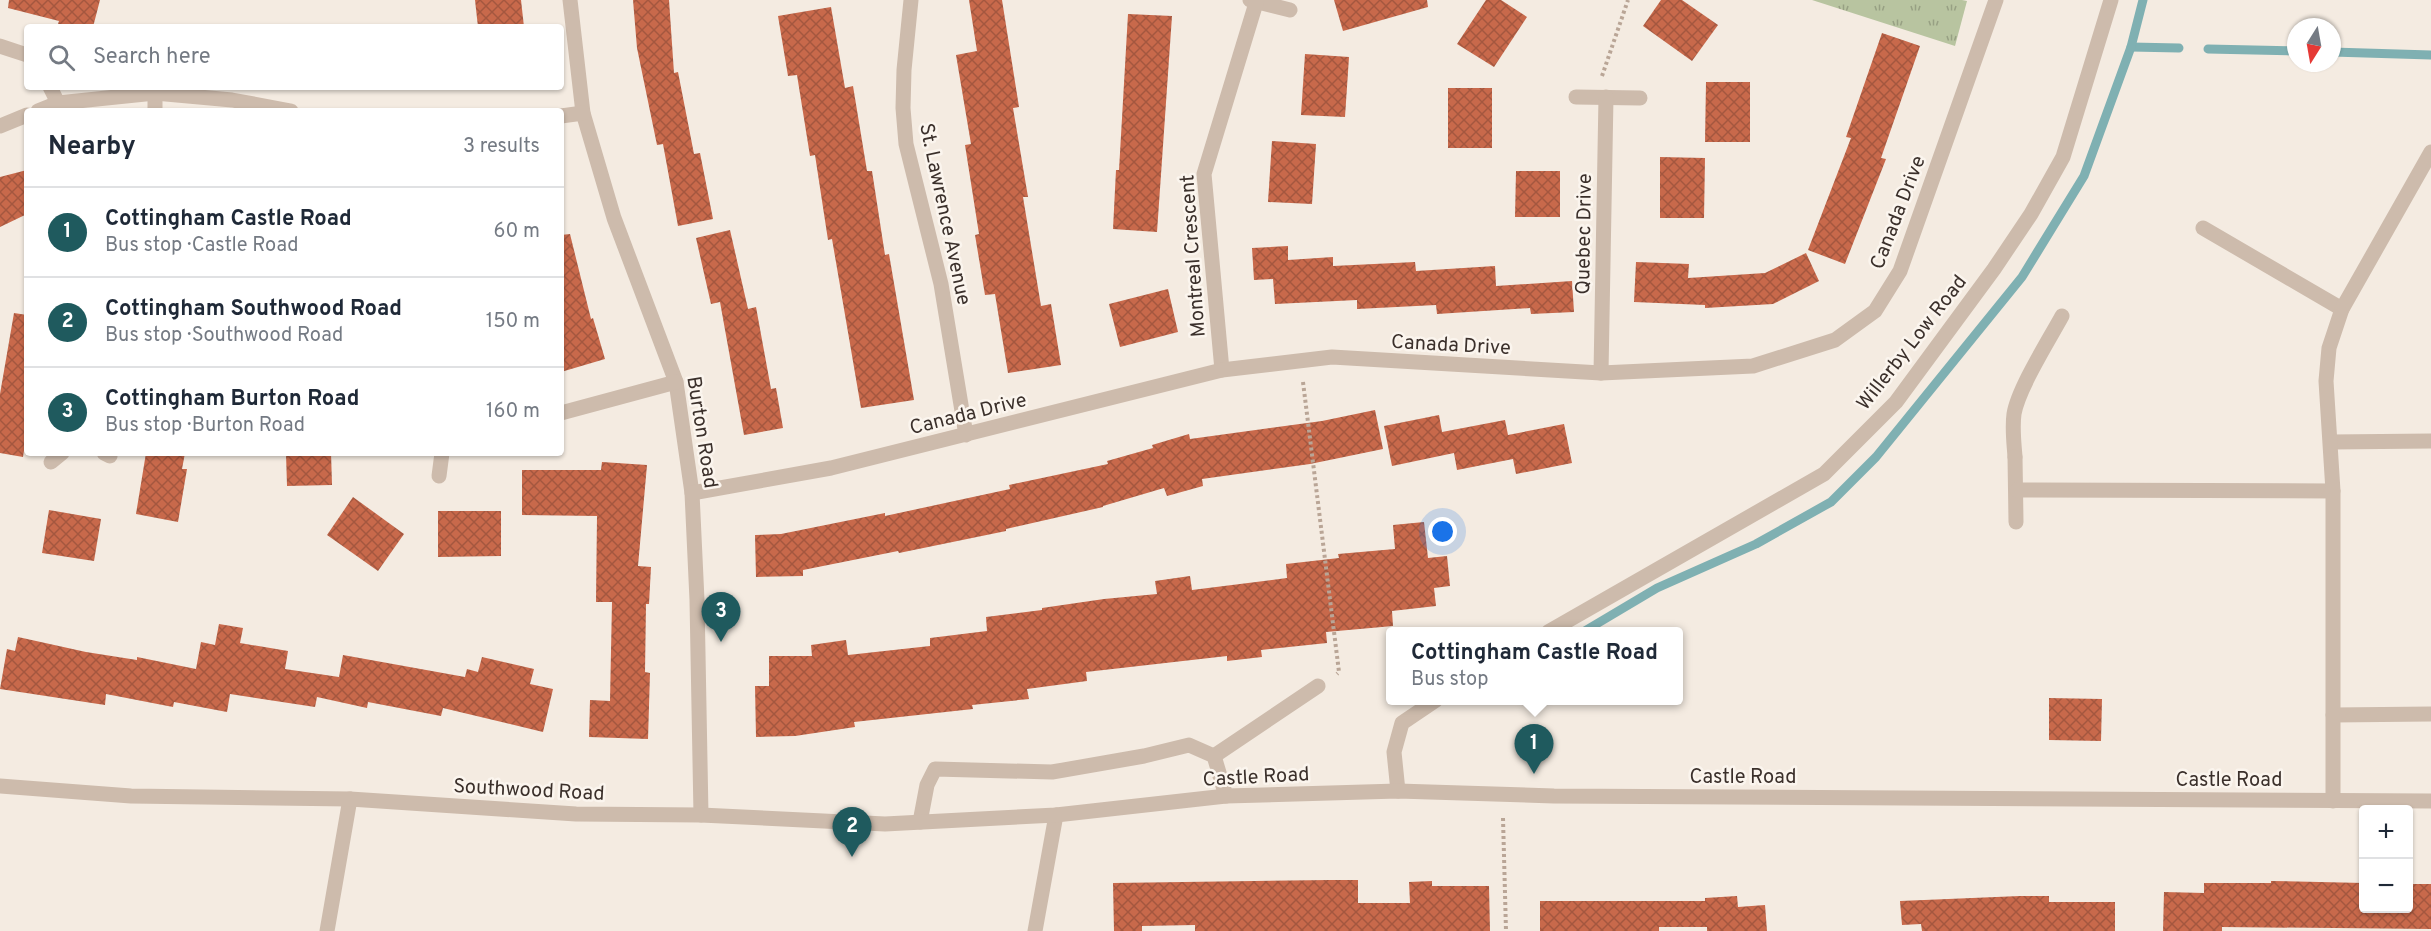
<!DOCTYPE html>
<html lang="en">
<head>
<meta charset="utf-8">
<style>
  :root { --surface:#fff; --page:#f6f6f7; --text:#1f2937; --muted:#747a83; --line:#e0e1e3; --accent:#1f5a5e }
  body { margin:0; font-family:Overpass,sans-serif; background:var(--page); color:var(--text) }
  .controls { position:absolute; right:18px; bottom:18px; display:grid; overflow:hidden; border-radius:6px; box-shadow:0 2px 4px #0004 }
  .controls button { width:54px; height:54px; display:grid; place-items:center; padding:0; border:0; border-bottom:2px solid var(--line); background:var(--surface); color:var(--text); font:30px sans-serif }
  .compass { position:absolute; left:2287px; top:18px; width:54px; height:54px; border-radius:50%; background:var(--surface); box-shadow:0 2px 4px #0004; rotate:191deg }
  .you { position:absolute; left:1443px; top:532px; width:21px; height:21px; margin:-15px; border:4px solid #fff; border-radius:50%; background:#1a73e8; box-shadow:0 0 0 9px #1a73e833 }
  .badge { display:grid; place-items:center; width:39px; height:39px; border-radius:50%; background:var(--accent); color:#fff; font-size:20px; font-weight:700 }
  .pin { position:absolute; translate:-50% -50px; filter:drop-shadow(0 2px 3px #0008) }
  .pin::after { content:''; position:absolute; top:32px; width:21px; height:18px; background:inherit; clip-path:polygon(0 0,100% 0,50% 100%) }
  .popup { position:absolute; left:1386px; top:627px; width:297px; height:78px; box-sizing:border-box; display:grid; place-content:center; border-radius:6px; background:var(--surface); filter:drop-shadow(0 2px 4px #0005); font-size:20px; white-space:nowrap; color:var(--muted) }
  .popup b { font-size:22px; color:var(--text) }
  .popup::after { content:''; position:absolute; left:50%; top:100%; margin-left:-12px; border:12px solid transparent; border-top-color:var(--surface) }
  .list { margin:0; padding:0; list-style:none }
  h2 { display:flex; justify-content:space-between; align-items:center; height:78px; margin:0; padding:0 24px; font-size:26px }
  h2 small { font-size:20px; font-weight:400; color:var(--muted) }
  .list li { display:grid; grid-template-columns:39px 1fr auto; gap:18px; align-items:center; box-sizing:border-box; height:90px; padding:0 24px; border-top:2px solid var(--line) }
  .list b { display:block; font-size:22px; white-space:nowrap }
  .list p { margin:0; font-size:20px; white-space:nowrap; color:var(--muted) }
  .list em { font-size:20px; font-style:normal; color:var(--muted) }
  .icon { flex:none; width:33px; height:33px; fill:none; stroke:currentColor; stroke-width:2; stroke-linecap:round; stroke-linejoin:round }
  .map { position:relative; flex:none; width:2431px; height:931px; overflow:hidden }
  .search { position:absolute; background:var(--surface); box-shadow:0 2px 4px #0004; left:24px; top:24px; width:540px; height:66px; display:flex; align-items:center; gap:15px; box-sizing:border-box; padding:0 21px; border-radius:6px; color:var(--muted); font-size:22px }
  .panel { position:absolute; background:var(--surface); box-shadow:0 2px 4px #0004; left:24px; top:108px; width:540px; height:348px; border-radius:6px }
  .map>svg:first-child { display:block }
  .grass { fill:url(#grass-tufts) }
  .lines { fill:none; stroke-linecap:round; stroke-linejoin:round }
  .stream { stroke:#7fb0b2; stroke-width:9 }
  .building { fill:url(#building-cross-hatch) }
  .path { stroke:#b9a596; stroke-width:4; stroke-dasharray:3 3; stroke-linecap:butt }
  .service { stroke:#cdbbac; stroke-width:15 }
  .minor { stroke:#cdbbac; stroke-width:15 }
  .tertiary { stroke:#cdbbac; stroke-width:15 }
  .labels { text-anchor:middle; stroke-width:5; stroke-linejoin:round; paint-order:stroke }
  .street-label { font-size:20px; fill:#3b302b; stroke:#fbf5ee }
</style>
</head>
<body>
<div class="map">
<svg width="2431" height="931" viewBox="0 0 2431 931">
  <defs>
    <pattern id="grass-tufts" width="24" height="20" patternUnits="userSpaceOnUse" patternTransform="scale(1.5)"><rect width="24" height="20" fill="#b8c4a0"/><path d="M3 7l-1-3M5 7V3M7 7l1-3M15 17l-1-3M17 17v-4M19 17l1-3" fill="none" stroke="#97a083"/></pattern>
    <pattern id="building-cross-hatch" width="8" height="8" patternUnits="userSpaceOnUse" patternTransform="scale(1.5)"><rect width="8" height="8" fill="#c8694b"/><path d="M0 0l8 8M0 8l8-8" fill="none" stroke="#a4573f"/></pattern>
  </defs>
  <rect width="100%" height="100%" fill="#f4ebe1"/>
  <!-- grass -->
  <path class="grass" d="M1812 0H1962L1967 1 1955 46Z"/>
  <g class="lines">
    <!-- stream -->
    <g class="stream">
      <path d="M2131 47 2179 48"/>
      <path d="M2208 49 2296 51"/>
      <path d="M2332 52 2431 55"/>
      <path d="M1583 632 1657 588 1756 544 1831 502 1876 457 2022 277 2084 176 2131 47 2143 0"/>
    </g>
  </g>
  <!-- building -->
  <g class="building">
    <path d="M9 0H100L93 27H57L59 21 8 8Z"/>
    <path d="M475 0H521L524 27H478Z"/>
    <path d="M633 0H669L674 73 678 72 694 154 700 153 713 219 678 226 663 144 657 145 637 48Z"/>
    <path d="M969 0H1002L1019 107 1013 108 1028 197H1023L1041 306 1051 304 1061 365 1008 373 995 294 985 295 975 235 979 234 965 145 971 144 956 55 977 51Z"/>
    <path d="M1334 0H1427L1428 7 1343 31Z"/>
    <path d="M1486 0H1501L1527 17 1494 67 1457 44Z"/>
    <path d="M1661 0H1682L1718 25 1692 61 1643 26Z"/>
    <path d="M831 7 845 88 853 86 867 171H872L885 255 889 254 914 400 861 408 832 239 828 240 815 155 810 156 797 75 788 76 778 16Z"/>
    <path d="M1128 14 1172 16 1157 232 1113 229 1116 170H1119Z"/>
    <path d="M1882 33 1920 46 1881 158 1886 159 1845 264 1808 250 1851 138 1846 137Z"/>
    <path d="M1305 54 1349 57 1345 117 1301 115Z"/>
    <path d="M1706 82H1750V142H1705Z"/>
    <rect x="1448" y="88" width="44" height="60"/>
    <path d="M1272 141 1316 144 1312 204 1268 202Z"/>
    <path d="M1660 157 1705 158 1704 218H1660Z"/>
    <path d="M27 170V214L0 227V177Z"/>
    <path d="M1516 171H1560V217H1515Z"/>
    <path d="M730 230 748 309 756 307 771 389 776 388 783 428 744 435 720 302 711 304 696 238Z"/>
    <path d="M570 234 591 319 593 318 605 359 561 372V235Z"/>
    <path d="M1288 246V260L1333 257V266L1415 262 1416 271 1495 266 1496 286 1572 281 1574 312 1531 314 1530 308 1437 314 1436 305 1357 309V300L1275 304 1273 279 1254 280 1252 248Z"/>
    <path d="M1806 253 1819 281 1773 304 1705 308V305L1634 302 1636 262 1689 264 1688 278 1765 273Z"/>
    <path d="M1168 289 1178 332 1120 347 1109 304Z"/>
    <path d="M14 313 27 315V431L23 457 0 453V394Z"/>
    <path d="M1375 410 1383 449 1310 464 1202 479 1203 486 1167 496 1164 488 1103 506V507L1006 529V531L899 553 898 551 803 570V576L756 577 755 535 781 534 885 513V516L1010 489 1009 485 1108 464 1107 461 1153 448 1152 445 1189 434 1190 439 1322 421Z"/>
    <path d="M1439 415 1442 432 1505 420 1508 435 1564 424 1572 463 1516 474 1513 459 1457 470 1454 453 1392 466 1384 426Z"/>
    <path d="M146 453H185L182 469H187L178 522 136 514Z"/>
    <path d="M286 453H331L332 485 287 486Z"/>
    <path d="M602 462 647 465 638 566 651 567 649 604H646L645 672 650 673 648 739 589 737 590 700 610 701 612 602H596L597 516 522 515V470H601Z"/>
    <path d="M353 497 404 534 378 571 327 535Z"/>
    <path d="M49 510 101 519 94 561 42 553Z"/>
    <path d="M438 511H501V556L438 557Z"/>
    <path d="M1424 522 1428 558 1447 556 1450 586 1434 588 1436 606 1392 611 1393 626 1326 632 1327 643 1261 650 1262 657 1227 661V656L1086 672 1087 681 1027 689 1029 699 972 705 973 709 854 722 855 727 795 736 756 737 755 686H769V656H812L811 645 846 640 848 655 930 646V638L987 631 986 617 1042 610V608L1104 599 1157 594 1155 581 1190 576 1192 590 1287 578 1286 564 1339 558 1338 554 1395 549 1393 525Z"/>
    <path d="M219 624 243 628 240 643 288 651 285 669 339 677 343 655 465 677 467 669 478 672 482 657 534 669 530 684 553 689 543 732 443 708 441 716 368 702 367 708 317 697 315 707 230 694 227 712 174 702 173 707 106 694 105 705 0 689 7 649 15 651 18 637 86 652 137 660V657L196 669 201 642 215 645Z"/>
    <path d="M2049 698 2102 699 2101 741 2049 740Z"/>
    <path d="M1330 880H1358V903H1410L1409 882 1432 881V886H1489L1490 931H1195V925L1142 926V931H1114L1113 883Z"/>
    <path d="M2271 881 2364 883V909H2409V884H2431V929L2222 927V931H2163L2164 892 2204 893V883H2271Z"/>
    <path d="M1737 896 1738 907 1765 905 1767 931H1707V927H1659V931H1540V901H1705V898Z"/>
    <path d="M2020 896H2049V902H2115V931H1922L1921 924 1902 925 1900 901Z"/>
  </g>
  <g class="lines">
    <!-- path -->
    <g class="path">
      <path d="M1602 76 1628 0"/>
      <path d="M1303 382 1339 672 1337 674"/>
      <path d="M1503 818 1506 931"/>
    </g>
    <!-- service -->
    <g class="service">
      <path d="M2203 228 2342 309"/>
      <path d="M2015 457C2014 443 2012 428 2014 414 2018 389 2049 340 2062 316"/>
      <path d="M2333 715 2431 714"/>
      <path d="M1214 756 1318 686"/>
      <path d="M920 822 927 785 935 769 1052 772 1144 756 1189 745 1214 756 1226 796"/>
    </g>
    <!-- minor -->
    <g class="minor">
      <path d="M570 0 583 113 614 218 676 382 692 493 697 600 701 815"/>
      <path d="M911 0 904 70 903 108 906 144 941 284 966 435"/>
      <path d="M1250 0 1290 10"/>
      <path d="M0 46 27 55"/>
      <path d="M50 87 58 103"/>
      <path d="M155 93V111"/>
      <path d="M1576 97 1640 98"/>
      <path d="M38 111 58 103 155 93 232 100 291 111"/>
      <path d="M561 116 583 113"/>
      <path d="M0 126 27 115"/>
      <path d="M1222 370 1204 174 1256 3"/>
      <path d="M1601 373 1606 97"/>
      <path d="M561 413 676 382"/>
      <path d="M2331 442 2431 441"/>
      <path d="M104 453 110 456"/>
      <path d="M2015 457 2016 522"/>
      <path d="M51 462 62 453"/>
      <path d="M439 476 442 453"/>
      <path d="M2017 490 2333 491"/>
      <path d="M692 493 831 468 1222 370 1332 357 1601 373 1753 366 1835 340 1875 311 1900 271 1996 0"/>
      <path d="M1548 632 1824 474 1896 402 1994 269 2031 214 2063 157 2111 0"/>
      <path d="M1398 791 1394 752 1402 723 1436 700"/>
      <path d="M2333 801V491L2326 381 2329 348 2342 309 2431 152"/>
      <path d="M327 931 350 799"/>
      <path d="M1035 931 1056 815"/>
    </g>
    <!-- tertiary -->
    <path class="tertiary" d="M0 786 131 796 350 799 576 814 701 815 885 824 1056 815 1226 796 1398 791 1554 796 2431 801"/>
  </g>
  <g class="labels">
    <!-- street labels -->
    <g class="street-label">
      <text transform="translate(1897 212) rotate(-69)" y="7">Canada Drive</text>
      <text transform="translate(946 214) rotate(78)" y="7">St. Lawrence Avenue</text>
      <text transform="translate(1583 234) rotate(-89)" y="7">Quebec Drive</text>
      <text transform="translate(1192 256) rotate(-94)" y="7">Montreal Crescent</text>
      <text transform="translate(1911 342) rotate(-52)" y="7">Willerby Low Road</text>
      <text transform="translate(1451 344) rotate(3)" y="7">Canada Drive</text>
      <text transform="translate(968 413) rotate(-14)" y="7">Canada Drive</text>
      <text transform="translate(703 432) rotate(81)" y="7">Burton Road</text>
      <text transform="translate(1256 776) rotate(-3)" y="7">Castle Road</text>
      <text x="1743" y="783">Castle Road</text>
      <text x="2229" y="786">Castle Road</text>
      <text transform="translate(529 789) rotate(3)" y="7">Southwood Road</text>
    </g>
  </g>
</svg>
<div class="controls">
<button>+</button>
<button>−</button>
</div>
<svg class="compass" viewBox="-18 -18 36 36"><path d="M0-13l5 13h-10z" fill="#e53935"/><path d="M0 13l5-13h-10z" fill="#747a83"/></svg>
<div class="you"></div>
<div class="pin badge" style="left:1534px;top:774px">1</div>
<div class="popup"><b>Cottingham Castle Road</b>Bus stop</div>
<div class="pin badge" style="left:852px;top:857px">2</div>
<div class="pin badge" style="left:721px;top:642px">3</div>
<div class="search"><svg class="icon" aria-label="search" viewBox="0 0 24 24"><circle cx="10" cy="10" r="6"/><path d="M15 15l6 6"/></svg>Search here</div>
<section class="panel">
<h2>Nearby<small>3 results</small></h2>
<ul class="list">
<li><span class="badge">1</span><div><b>Cottingham Castle Road</b><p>Bus stop · Castle Road</p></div><em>60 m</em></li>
<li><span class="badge">2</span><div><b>Cottingham Southwood Road</b><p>Bus stop · Southwood Road</p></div><em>150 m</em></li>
<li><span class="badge">3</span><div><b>Cottingham Burton Road</b><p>Bus stop · Burton Road</p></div><em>160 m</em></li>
</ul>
</section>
</div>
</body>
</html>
